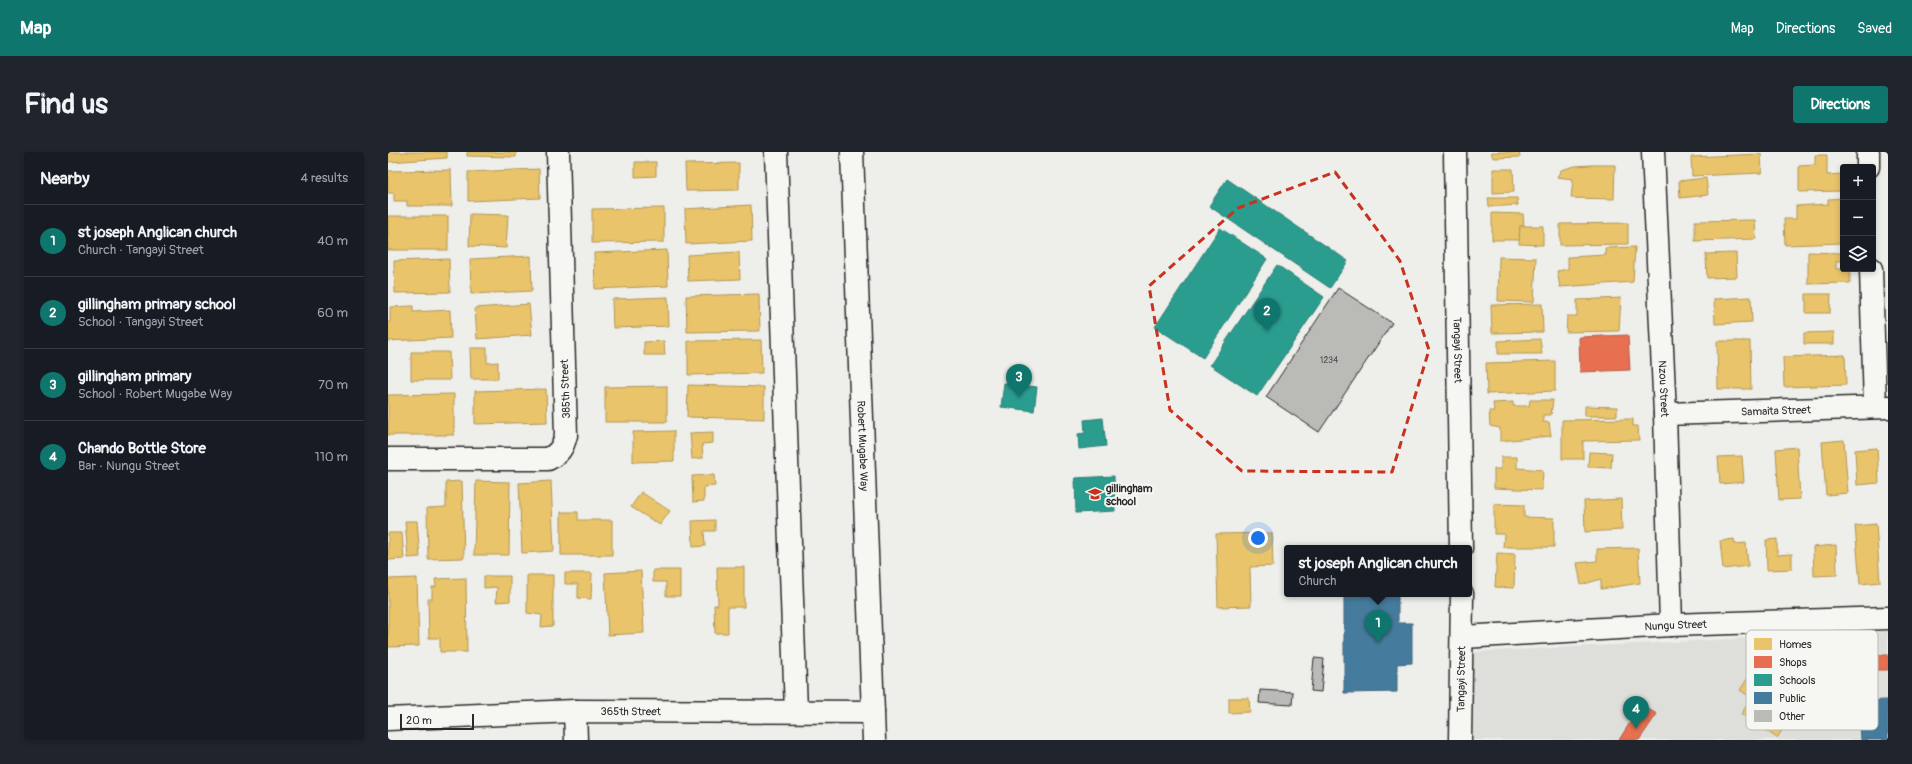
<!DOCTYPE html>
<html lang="en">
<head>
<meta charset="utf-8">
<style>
  :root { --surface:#171b24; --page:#20242c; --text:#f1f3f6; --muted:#9ea1a6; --line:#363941; --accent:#0f766e }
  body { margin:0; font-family:Pangolin,sans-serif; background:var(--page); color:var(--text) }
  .controls { position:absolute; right:12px; top:12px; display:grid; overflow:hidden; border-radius:4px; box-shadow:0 2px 6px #0003 }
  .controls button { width:36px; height:36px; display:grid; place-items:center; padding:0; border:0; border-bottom:1px solid var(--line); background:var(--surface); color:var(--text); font:20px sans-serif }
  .scale { position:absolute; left:12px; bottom:10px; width:74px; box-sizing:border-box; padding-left:4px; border:2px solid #2b2b2b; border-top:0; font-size:11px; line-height:14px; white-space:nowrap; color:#2b2b2b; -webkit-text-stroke:3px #f6f6f2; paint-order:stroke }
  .you { position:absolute; left:870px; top:386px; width:14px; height:14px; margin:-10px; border:3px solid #fff; border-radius:50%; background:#1a73e8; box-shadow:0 0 0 6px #1a73e833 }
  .badge { display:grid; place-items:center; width:26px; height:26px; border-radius:50%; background:var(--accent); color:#fff; font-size:13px; font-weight:700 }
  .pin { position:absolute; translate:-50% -33px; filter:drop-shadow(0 1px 2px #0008) }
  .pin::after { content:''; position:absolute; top:21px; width:14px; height:12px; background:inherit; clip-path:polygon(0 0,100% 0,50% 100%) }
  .popup { position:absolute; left:896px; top:393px; width:188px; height:52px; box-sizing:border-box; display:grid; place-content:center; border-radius:4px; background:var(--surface); filter:drop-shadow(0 1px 3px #0005); font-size:13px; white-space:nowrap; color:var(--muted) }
  .popup b { font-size:15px; color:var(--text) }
  .popup::after { content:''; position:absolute; left:50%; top:100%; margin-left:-8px; border:8px solid transparent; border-top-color:var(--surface) }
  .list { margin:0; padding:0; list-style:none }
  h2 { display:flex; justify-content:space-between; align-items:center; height:52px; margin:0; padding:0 16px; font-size:17px }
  h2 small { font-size:13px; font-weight:400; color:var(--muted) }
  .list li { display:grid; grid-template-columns:26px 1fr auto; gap:12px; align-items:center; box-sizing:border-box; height:72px; padding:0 16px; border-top:1px solid var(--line) }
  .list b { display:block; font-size:15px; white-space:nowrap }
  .list p { margin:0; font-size:13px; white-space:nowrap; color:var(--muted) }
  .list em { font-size:13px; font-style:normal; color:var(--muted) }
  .icon { flex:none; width:22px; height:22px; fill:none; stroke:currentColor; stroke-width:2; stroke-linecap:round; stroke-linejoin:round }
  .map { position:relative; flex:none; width:1500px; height:588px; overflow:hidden; border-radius:4px }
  header { display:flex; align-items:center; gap:24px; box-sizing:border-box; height:56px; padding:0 20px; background:var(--accent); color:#fff }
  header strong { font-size:19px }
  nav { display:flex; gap:22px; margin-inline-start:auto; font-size:14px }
  .intro { display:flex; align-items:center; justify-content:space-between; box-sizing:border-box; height:96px; padding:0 24px }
  h1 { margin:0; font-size:28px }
  .button { padding:10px 18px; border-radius:4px; background:var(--accent); color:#fff; font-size:14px; font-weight:700 }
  main { display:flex; gap:24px; padding:0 24px }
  aside { flex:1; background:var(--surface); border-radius:4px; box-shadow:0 2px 6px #0003 }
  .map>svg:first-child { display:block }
  .built { fill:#dededb }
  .homes { fill:#e9c46a; stroke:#b09657 }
  .shops { fill:#e76f51; stroke:#af5b46 }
  .schools { fill:#2a9d8f; stroke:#2a7b71 }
  .public { fill:#457b9d; stroke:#3d637b }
  .building { fill:#babab7; stroke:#2b2b2b }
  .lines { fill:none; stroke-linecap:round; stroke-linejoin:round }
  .street-casing { stroke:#2b2b2b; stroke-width:25 }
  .secondary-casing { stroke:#2b2b2b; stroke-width:25 }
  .street { stroke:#f6f6f2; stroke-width:22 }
  .secondary { stroke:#f6f6f2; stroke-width:22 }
  .marked { fill:none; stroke:#c8321e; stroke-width:3; stroke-dasharray:8 5; stroke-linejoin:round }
  .labels { text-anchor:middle; stroke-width:4; stroke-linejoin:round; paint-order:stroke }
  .number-label { font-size:9px; fill:#4f4f4e }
  .street-label { font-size:11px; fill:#2b2b2b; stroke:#f6f6f2 }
  .poi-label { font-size:11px; font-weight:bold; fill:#2b2b2b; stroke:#f6f6f2; text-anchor:start }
  .key { fill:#f6f6f2; stroke:#b9b9b6; stroke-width:1 }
  .key-label { font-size:11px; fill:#2b2b2b }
</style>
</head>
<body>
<header>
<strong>Map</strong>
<nav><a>Map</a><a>Directions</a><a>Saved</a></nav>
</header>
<div class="intro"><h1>Find us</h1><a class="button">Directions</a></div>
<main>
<aside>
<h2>Nearby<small>4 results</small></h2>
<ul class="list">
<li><span class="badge">1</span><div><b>st joseph Anglican church</b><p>Church · Tangayi Street</p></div><em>40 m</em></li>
<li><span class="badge">2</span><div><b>gillingham primary school</b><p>School · Tangayi Street</p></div><em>60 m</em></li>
<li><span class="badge">3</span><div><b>gillingham primary</b><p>School · Robert Mugabe Way</p></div><em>70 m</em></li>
<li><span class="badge">4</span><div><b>Chando Bottle Store</b><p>Bar · Nungu Street</p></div><em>110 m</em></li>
</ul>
</aside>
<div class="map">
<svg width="1500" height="588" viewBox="0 0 1500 588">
  <rect width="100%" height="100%" fill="#eeeeea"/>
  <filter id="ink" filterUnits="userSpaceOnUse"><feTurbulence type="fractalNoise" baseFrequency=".025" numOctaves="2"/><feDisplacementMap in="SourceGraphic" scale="8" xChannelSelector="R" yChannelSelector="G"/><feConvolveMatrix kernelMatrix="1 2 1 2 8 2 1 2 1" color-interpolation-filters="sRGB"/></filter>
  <g filter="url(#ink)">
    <!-- built -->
    <path class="built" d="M1500 479V588H1072L1066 501Z"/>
    <!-- homes -->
    <g class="homes">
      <path d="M0 0H59V6L0 10Z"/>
      <path d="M79 0H128V5L79 4Z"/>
      <path d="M1103 0H1131L1132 5 1105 6Z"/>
      <path d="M1373 2 1374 21 1304 24 1303 5Z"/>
      <path d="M1427 3H1439V23L1455 22V39L1411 40V14L1427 13Z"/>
      <path d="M247 10H268V24L247 25Z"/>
      <path d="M351 11V38L298 39 297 12Z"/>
      <path d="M1203 13H1227L1226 47 1183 46 1185 27 1169 25 1173 18 1187 14Z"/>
      <path d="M151 17 152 46 80 49V20Z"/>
      <path d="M1105 17H1125L1126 40 1105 41Z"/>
      <path d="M63 18 64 54H19V49H6V41H0V19Z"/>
      <path d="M1318 26 1320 43 1292 46 1291 29Z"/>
      <path d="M1100 46H1129L1130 53 1101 55Z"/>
      <path d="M1455 46V91L1397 93 1396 67H1408V54L1440 52V47Z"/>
      <path d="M363 53 364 89 298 92 297 57Z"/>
      <path d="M276 56V90L204 91V57Z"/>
      <path d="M1104 61 1135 62 1136 74H1132V88H1104Z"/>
      <path d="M82 62 120 63 118 96 81 94Z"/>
      <rect x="0" y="64" width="60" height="34"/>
      <path d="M1367 68 1368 87 1307 89V69Z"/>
      <path d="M1240 71V92L1172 93V72Z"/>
      <path d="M1132 74H1155V93L1131 92Z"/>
      <path d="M1247 95 1245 130 1172 135 1169 119 1180 117V105L1218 103 1217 96Z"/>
      <path d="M279 98 280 134 207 137 206 101Z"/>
      <path d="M351 100 352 127 300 129 299 103Z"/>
      <path d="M1420 100 1455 101V109H1448V117H1462V131L1420 132Z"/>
      <path d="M1348 101 1349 125 1319 126 1318 102Z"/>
      <path d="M143 104 144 139 83 142 82 107Z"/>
      <path d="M1111 105 1148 106 1146 150 1110 149Z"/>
      <path d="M61 107 62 140 7 141 6 109Z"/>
      <path d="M371 142 372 179 299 180 298 144Z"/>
      <path d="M1418 142H1443L1442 161H1418Z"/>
      <path d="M280 145 281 174 225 176 224 147Z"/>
      <path d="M1363 145 1364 170 1327 172 1326 147Z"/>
      <path d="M1233 146 1231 179 1178 180 1179 164H1189V148Z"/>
      <path d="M141 152 144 183 89 187 87 156Z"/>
      <path d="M1154 152 1155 180 1104 181 1103 153Z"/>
      <path d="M25 154V160L62 158 63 186 0 189V170H2V155Z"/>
      <path d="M1446 180V192H1416V181Z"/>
      <path d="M1152 187 1154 202H1110V189Z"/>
      <path d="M373 188 374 221 300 223V189Z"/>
      <path d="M276 189 277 203H256V190Z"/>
      <path d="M1329 189H1362L1363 237H1330Z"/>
      <path d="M82 196H99V211L110 210V227H83Z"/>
      <path d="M23 200H61L62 228H23Z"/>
      <path d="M1457 203 1458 233 1396 235 1395 205Z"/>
      <path d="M1167 209V239L1099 242 1098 211Z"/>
      <path d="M300 233 376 235V267L299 265Z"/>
      <path d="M279 234V270H217V235Z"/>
      <path d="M158 237 159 270 87 272V239Z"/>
      <path d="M66 242V283H0V243Z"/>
      <path d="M1142 248H1165L1163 263H1155V270H1161L1163 284 1112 289V276L1102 274 1101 259H1106L1105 251 1125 250V254H1141Z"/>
      <path d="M1197 254 1229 255V264H1197Z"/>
      <path d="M1245 267V274H1250L1251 288 1195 289V307H1174V268Z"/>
      <path d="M286 279V309L245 310V280Z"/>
      <path d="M325 280V291L314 292 315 306 304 307 302 281Z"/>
      <path d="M1456 288 1460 341 1438 343 1434 290Z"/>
      <path d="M1409 295 1412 347 1391 348 1388 297Z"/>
      <path d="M1489 296 1491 331 1469 333 1467 298Z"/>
      <path d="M1201 300 1224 301 1223 316 1200 315Z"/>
      <path d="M1354 304 1356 330 1332 332 1330 305Z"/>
      <path d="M1113 305H1129V316L1155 318 1154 338 1106 336V317H1113Z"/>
      <path d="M326 323 327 334 316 335V349L305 350 304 324Z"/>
      <path d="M74 329 76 406 40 407 39 356 58 355V330Z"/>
      <path d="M88 329 122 330 121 403H86Z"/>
      <path d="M163 329 166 399 134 401 131 331Z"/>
      <path d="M253 340 282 359 272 373 243 355Z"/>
      <path d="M1233 347 1234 378 1197 380 1196 349Z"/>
      <path d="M1106 352 1136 353V365L1166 366V395H1115L1116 382H1106Z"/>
      <path d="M173 360H190V368H224V403H173Z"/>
      <path d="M327 368V379H316L317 394 305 395 304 369Z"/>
      <path d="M17 369H29L32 405 20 406Z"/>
      <path d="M1488 372 1492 430 1472 432 1467 374Z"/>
      <path d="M0 381H14L16 407 0 408Z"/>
      <path d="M884 381 885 414 862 415 863 454 830 455 828 382Z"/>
      <path d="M1346 387 1347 392 1358 391 1360 414 1335 417 1332 389Z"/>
      <path d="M1389 387V403L1404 402V417L1379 418 1378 388Z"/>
      <path d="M1448 393 1449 423 1426 424 1425 395Z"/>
      <path d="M1250 396 1252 431 1213 437V427L1193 433 1189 411 1209 409V397Z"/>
      <path d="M1109 401 1127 402 1126 436 1107 435Z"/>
      <path d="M329 415H356V455H340V481H327L326 453H330Z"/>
      <path d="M265 418H292V444H278V430H265Z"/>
      <path d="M253 419 256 481 220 483 217 421Z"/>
      <path d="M177 421H204L203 447 190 446V432H177Z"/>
      <path d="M139 423H165V474L153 475 154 463 139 461Z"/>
      <path d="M96 424H122V449L108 450 109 435 96 436Z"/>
      <path d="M29 426 31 494 0 495V427Z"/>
      <path d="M78 426 79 500H52V486H41L40 447H44V435H48L47 427Z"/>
      <path d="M1393 503 1428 527 1389 586 1353 562 1364 546 1352 538 1370 511 1382 519Z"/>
      <path d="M841 546H861L862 560 841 561Z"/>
    </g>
    <!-- shops -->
    <g class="shops">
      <path d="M1240 183 1242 218 1192 220 1191 185Z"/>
      <rect x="1485" y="503" width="15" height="15"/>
      <path d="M1253 553 1269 562 1251 588H1231Z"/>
    </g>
    <!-- schools -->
    <g class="schools">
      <path d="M839 27 960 109 942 136 821 54Z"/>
      <path d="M832 76 879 107 815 206 767 175Z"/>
      <path d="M889 113 936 145 869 244 822 213Z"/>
      <path d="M616 231 649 235 646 259 613 255Z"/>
      <path d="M715 266 718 294 691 297 690 282 697 281 696 268Z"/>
      <path d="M726 324 727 359 688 361 687 326Z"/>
    </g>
    <!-- public -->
    <g class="public">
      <path d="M1010 443V471H1024V511L1009 512V540L956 541V444Z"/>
      <path d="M1500 548V588H1473L1471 549Z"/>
    </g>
    <!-- building -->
    <g class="building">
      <path d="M950 136 1004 171 931 280 878 245Z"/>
      <path d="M926 506 936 507 933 540 923 539Z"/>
      <path d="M872 538 905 540 904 553 871 551Z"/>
    </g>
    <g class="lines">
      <defs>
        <g id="street">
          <path d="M388 0 408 559"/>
          <path id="s1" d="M1067 0 1073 396"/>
          <path id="s2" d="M1265 0 1277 262 1283 473"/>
          <path d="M1480 0V15"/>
          <path d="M1483 117 1487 255"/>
          <path id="s3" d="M1277 262 1500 255"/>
          <path d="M0 307H160C172 301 175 295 178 283L170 0"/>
          <path id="s4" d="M1075 485 1283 473 1500 466"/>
          <path d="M187 559 188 588"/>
          <path id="s5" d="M0 567 187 559 485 560"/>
          <path id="s6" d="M1072 588 1074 442"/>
        </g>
        <g id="secondary">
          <path id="s7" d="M464 0 486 588"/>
        </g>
      </defs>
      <!-- street casing -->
      <use href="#street" class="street-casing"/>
      <!-- secondary casing -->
      <use href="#secondary" class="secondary-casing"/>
      <!-- street -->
      <use href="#street" class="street"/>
      <!-- secondary -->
      <use href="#secondary" class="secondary"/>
    </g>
  </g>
  <!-- marked area -->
  <path class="marked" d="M947 20 1012 109 1041 198 1004 320 854 319 782 258 761 134 850 56Z"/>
  <!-- icons -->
  <defs>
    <symbol id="school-bare" viewBox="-9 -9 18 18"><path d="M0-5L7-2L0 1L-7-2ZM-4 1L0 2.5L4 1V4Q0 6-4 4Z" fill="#c8321e" stroke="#f6f6f2" stroke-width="2.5" paint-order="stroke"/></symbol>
  </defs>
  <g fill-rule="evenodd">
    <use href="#school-bare" x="697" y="332" width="20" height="20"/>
  </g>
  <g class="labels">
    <!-- number labels -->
    <g class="number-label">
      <text x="941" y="211">1234</text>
    </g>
    <!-- street labels -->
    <g class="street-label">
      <text dy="4" stroke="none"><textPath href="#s1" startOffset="198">Tangayi Street</textPath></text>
      <text dy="4" stroke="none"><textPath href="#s2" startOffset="237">Nzou Street</textPath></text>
      <text transform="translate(177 237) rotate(-92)" y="4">385th Street</text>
      <text dy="4" stroke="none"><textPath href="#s3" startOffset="111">Samaita Street</textPath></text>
      <text dy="4" stroke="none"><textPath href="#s7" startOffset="294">Robert Mugabe Way</textPath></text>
      <text dy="4" stroke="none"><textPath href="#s4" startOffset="213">Nungu Street</textPath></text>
      <text dy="4" stroke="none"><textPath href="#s6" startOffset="61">Tangayi Street</textPath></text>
      <text dy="4" stroke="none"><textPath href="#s5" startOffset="243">365th Street</textPath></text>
    </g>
    <!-- poi labels -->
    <g class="poi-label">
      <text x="718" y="340">gillingham<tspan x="718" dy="13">school</tspan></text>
    </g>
  </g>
  <!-- legend -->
  <rect x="1358" y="478" width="132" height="100" rx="6" class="key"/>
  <rect x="1366" y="486" width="18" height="12" fill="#e9c46a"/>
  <rect x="1366" y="504" width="18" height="12" fill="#e76f51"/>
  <rect x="1366" y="522" width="18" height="12" fill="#2a9d8f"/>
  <rect x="1366" y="540" width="18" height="12" fill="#457b9d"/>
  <rect x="1366" y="558" width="18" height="12" fill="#babab7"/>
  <g class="key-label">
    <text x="1391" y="496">Homes</text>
    <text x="1391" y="514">Shops</text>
    <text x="1391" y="532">Schools</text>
    <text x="1391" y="550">Public</text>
    <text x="1391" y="568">Other</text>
  </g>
</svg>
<div class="controls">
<button>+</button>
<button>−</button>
<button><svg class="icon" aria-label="layers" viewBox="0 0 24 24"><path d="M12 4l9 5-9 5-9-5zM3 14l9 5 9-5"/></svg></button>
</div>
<div class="scale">20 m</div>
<div class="you"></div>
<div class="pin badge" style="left:990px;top:491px">1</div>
<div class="popup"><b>st joseph Anglican church</b>Church</div>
<div class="pin badge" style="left:879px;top:179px">2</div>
<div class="pin badge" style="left:631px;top:245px">3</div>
<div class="pin badge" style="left:1248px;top:577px">4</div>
</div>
</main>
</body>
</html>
